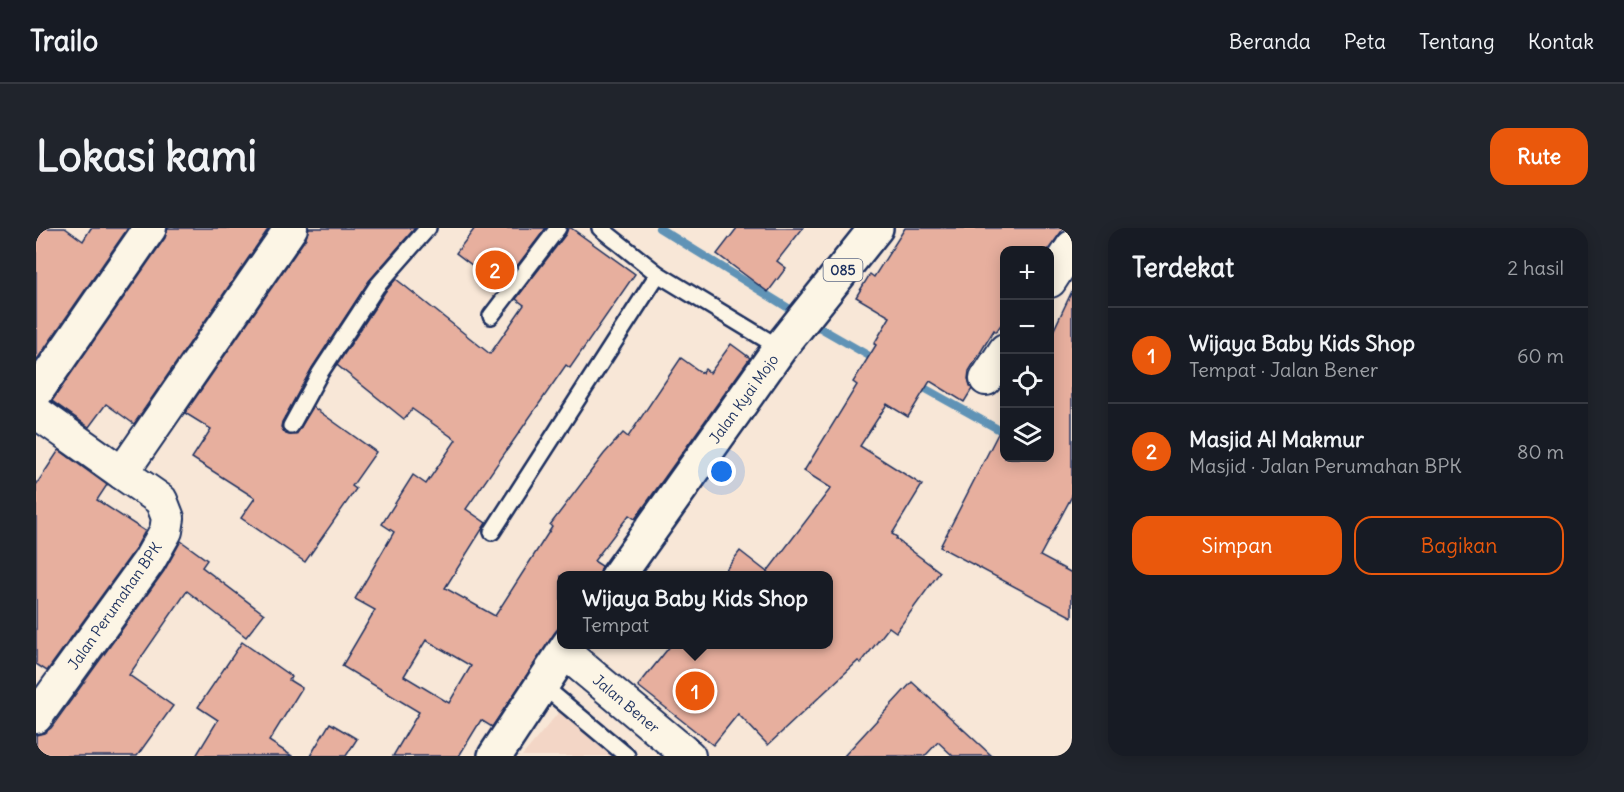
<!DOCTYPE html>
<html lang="id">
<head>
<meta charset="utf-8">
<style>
  :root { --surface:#171b24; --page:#20242c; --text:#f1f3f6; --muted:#9ea1a6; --line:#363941; --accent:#ea580c }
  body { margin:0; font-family:Delius,sans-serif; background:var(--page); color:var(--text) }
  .controls { position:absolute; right:18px; top:18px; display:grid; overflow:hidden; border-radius:12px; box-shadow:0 3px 15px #0003 }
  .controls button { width:54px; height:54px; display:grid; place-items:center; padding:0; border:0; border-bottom:2px solid var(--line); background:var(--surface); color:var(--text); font:30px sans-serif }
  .you { position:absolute; left:686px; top:244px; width:21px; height:21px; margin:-15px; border:4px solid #fff; border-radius:50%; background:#1a73e8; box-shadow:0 0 0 9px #1a73e833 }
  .badge { display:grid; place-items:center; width:39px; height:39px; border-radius:50%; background:var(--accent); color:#fff; font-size:20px; font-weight:700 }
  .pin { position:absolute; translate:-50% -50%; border:3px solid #fff; box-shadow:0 2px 6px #0006 }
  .popup { position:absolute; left:521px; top:343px; width:276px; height:78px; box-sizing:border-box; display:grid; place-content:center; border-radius:12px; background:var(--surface); filter:drop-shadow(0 2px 4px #0005); font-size:20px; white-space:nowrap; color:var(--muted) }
  .popup b { font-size:22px; color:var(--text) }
  .popup::after { content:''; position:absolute; left:50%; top:100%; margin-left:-12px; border:12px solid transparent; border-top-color:var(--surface) }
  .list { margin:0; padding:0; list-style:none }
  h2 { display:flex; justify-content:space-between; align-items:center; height:78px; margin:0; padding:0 24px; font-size:26px }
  h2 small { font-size:20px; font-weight:400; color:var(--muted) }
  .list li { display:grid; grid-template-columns:39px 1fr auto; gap:18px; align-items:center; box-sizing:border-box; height:96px; padding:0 24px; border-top:2px solid var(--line) }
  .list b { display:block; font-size:22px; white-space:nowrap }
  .list p { margin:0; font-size:20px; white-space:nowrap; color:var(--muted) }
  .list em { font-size:20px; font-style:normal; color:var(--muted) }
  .actions { display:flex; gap:12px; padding:18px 24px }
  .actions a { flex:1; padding:14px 0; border:2px solid var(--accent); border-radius:18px; text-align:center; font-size:21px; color:var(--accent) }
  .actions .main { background:var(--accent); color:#fff }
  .icon { flex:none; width:33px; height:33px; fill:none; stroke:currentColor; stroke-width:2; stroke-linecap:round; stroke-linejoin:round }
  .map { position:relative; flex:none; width:1036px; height:528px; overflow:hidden; border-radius:18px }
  header { display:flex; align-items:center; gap:36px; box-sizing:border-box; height:84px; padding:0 30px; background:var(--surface); border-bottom:2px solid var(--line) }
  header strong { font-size:28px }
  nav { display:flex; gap:33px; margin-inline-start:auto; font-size:21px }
  .intro { display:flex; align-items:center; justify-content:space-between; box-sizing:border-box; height:144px; padding:0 36px }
  h1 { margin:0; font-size:42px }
  .button { padding:15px 27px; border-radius:18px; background:var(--accent); color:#fff; font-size:21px; font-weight:700 }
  main { display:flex; gap:36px; padding:0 36px }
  aside { flex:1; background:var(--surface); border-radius:18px; box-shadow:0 3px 15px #0003 }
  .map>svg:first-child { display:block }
  .built { fill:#f3d6c6 }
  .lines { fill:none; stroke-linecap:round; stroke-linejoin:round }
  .stream { stroke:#6093b6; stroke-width:8 }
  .building { fill:#e7af9e; stroke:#1b2f5e; stroke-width:1.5; fill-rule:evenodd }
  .service-casing { stroke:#1b2f5e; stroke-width:20 }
  .minor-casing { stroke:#1b2f5e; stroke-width:36 }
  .primary-casing { stroke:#1b2f5e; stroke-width:38 }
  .service { stroke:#fcf5e5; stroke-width:15 }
  .minor { stroke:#fcf5e5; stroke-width:32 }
  .primary { stroke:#fcf5e5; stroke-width:33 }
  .labels { text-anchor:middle; stroke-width:4.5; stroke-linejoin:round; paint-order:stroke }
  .shield { fill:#fcf5e5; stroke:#5e6a86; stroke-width:1.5 }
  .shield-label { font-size:14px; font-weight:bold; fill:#1b2f5e }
  .street-label { font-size:15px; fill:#1b2f5e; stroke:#fcf5e5 }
</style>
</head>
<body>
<header>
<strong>Trailo</strong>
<nav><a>Beranda</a><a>Peta</a><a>Tentang</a><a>Kontak</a></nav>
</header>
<div class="intro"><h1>Lokasi kami</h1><a class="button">Rute</a></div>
<main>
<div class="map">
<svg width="1036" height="528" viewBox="0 0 1036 528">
  <rect width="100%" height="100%" fill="#f8e7d7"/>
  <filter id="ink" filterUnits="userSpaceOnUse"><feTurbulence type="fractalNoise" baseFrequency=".0167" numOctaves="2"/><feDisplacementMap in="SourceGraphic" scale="12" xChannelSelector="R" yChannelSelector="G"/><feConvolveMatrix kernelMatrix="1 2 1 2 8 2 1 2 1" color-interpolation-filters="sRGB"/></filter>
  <g filter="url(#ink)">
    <!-- built -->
    <path class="built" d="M528 478 579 528H486Z"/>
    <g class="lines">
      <!-- stream -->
      <g class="stream">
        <path d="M623 0 762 86"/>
        <path d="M774 94 842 133"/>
        <path d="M881 156 969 205"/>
      </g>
    </g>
    <!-- building -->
    <g class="building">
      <path d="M0 0H29L47 13 55 0H92L0 133Z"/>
      <path d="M132 0H233L98 196 70 176 53 199 16 173 129 10Z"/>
      <path d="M273 0H379L333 53 276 140 246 194 245 199 250 206 260 207 277 179 340 224 316 258 320 261 269 334 205 290 219 270 156 230 175 201 149 185 270 10Z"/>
      <path d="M439 0H510L465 59 420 25Z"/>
      <path d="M532 0H535L599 46 534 140 530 137 430 281 450 295 409 360 459 388 516 299 514 297 568 226 587 205 592 209 645 130 666 145 669 141 674 145 695 116 714 130 599 291 593 287 558 333 566 338 563 348H525V396L456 499 445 492 423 528H357L383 484 306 438 339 382 319 371 358 304 346 296 377 247 390 256 420 212 376 181 368 191 301 137 349 64 360 51 454 126 488 77 480 71 530 6ZM390 412 435 438 413 475 368 448Z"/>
      <path d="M701 0H767L741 33 750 40 732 64 681 26Z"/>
      <path d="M869 0H1028L1012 22H969V91L960 104 958 102 933 143 932 151 936 161 928 174 894 153 872 189 851 176 824 218 886 257 856 306 861 309 860 311 904 344 860 404 853 399 825 435 822 433 732 517 702 486 677 517 602 458 635 417H792V348H685L704 323 731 344 795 260 768 243 821 157 817 154 840 117 838 116 854 89 820 69 834 46 838 49Z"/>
      <path d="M1036 63V268L1004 328 1036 345V389L904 319 969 192V230H1014V110Z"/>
      <path d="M23 222 71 257 61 272 109 303 98 323 11 443 0 436V257Z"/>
      <path d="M145 313 171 332 166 339 228 386 210 409 151 363 93 447 137 478 101 528H0V507L8 505 15 500 128 343Z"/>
      <path d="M206 414 256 449 253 452 266 460 233 513 256 528H160L182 492 162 479Z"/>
      <path d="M876 454 956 528H917L902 514 889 528H808Z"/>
      <path d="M294 495 321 511 310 528H274Z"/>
    </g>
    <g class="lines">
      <defs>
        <g id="service">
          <path d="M564 0 622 46"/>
          <path d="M455 88 522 0"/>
          <path d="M255 198 284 145 341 58 392 0"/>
          <path d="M456 304 622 46 744 120"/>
          <path d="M506 457 591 528"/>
        </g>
        <g id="minor">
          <path d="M1014 53 1036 19"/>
          <path d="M950 151 969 122"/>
          <path d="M0 165 114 0"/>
          <path d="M0 184 86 245 255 0"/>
          <path d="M528 424 653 528"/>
          <path d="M0 489 113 333 130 303 132 290 125 272 86 245"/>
        </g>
        <g id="primary">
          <path d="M582 348 744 120 840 0"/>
          <path d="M459 528 533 416"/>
        </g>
      </defs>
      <!-- service casing -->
      <use href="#service" class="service-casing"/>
      <!-- minor casing -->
      <use href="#minor" class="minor-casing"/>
      <!-- primary casing -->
      <use href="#primary" class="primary-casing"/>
      <!-- service -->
      <use href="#service" class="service"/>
      <!-- minor -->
      <use href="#minor" class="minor"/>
      <!-- primary -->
      <use href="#primary" class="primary"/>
    </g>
  </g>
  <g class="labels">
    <!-- shield labels -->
    <rect class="shield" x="787.5" y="31" width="39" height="22" rx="4.5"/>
    <g class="shield-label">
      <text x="807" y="47">085</text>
    </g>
    <!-- street labels -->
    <g class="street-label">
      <text transform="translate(708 171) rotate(-54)" y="5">Jalan Kyai Mojo</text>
      <text transform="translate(79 378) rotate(-55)" y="5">Jalan Perumahan BPK</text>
      <text transform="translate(590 476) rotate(40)" y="5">Jalan Bener</text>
    </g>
  </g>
</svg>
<div class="controls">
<button>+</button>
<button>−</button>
<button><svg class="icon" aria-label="locate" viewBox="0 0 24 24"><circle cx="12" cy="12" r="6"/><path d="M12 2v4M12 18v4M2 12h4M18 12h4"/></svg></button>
<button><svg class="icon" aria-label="layers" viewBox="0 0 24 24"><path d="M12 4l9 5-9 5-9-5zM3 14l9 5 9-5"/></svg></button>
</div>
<div class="you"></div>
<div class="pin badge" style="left:659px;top:463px">1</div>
<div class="popup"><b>Wijaya Baby Kids Shop</b>Tempat</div>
<div class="pin badge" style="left:459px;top:42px">2</div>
</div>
<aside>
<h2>Terdekat<small>2 hasil</small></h2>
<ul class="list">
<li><span class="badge">1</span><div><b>Wijaya Baby Kids Shop</b><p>Tempat · Jalan Bener</p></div><em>60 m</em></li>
<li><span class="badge">2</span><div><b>Masjid Al Makmur</b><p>Masjid · Jalan Perumahan BPK</p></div><em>80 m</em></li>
</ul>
<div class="actions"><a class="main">Simpan</a><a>Bagikan</a></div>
</aside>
</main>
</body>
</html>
